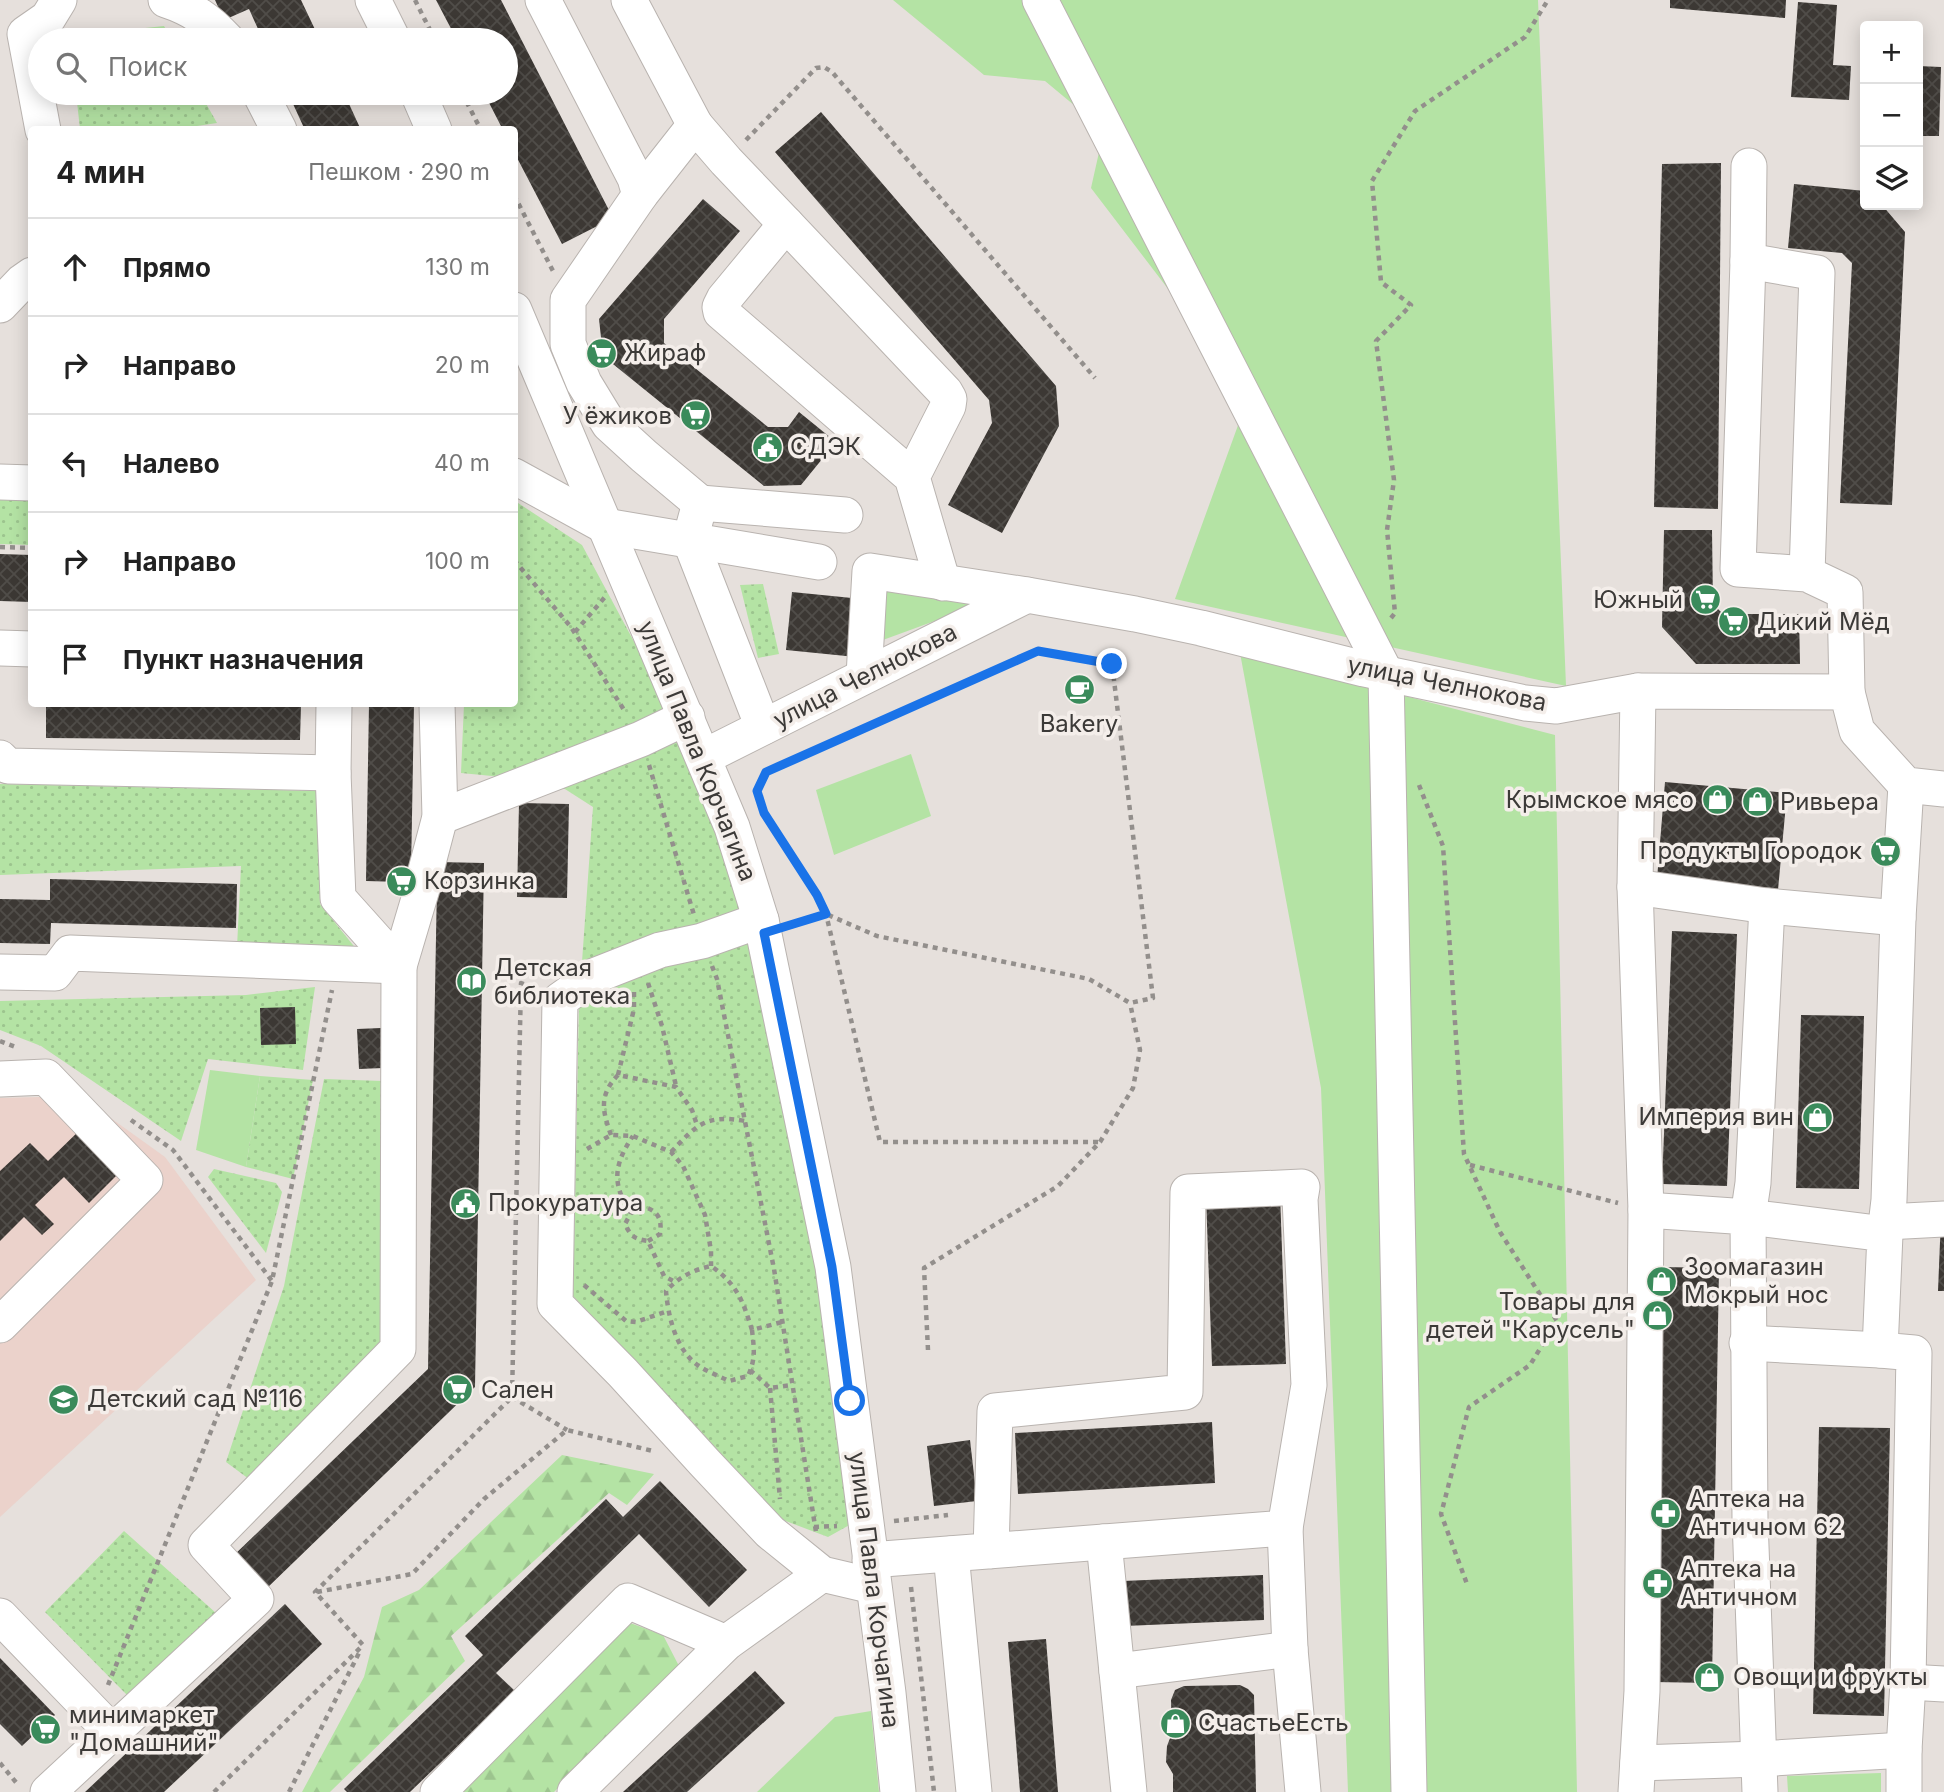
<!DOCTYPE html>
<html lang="ru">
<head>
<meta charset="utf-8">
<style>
  :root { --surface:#fff; --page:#f2f2f2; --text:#222; --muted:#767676; --line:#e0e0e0 }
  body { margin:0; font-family:Inter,sans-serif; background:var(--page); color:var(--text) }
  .controls { position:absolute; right:21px; top:21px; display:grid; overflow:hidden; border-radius:7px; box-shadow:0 4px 18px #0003 }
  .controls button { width:63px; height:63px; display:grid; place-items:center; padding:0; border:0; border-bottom:2px solid var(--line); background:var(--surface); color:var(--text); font:35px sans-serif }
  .stop { position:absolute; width:21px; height:21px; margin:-16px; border:5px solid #1a73e8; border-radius:50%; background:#fff }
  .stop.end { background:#1a73e8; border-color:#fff; box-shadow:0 2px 7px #0008 }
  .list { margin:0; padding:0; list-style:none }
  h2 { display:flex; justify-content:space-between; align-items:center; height:91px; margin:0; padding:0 28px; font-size:30px }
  h2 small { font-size:23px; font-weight:400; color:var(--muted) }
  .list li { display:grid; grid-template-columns:46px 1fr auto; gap:21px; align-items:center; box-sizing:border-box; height:98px; padding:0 28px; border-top:2px solid var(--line) }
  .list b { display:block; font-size:26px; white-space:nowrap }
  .list em { font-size:23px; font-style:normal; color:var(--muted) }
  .icon { flex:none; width:38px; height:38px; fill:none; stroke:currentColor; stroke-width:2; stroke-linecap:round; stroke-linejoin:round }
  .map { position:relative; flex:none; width:1944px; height:1792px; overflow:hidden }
  .search { position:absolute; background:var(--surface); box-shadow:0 4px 18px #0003; left:28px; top:28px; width:490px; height:77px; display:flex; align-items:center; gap:18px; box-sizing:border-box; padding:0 24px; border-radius:38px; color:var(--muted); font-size:26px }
  .panel { position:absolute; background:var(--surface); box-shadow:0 4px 18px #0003; left:28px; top:126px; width:490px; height:581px; border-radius:7px }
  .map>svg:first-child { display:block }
  .education { fill:#ebd2cb }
  .green { fill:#b4e3a4 }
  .forest { fill:url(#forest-firs) }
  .park { fill:url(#park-dots) }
  .building { fill:url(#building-cross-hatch) }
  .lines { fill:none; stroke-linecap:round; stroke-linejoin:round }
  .minor-casing { stroke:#b9b3af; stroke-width:37 }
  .path { stroke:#938f8c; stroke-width:4.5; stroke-dasharray:5 5; stroke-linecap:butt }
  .minor { stroke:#fff; stroke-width:35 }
  .route { stroke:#1a73e8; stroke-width:9 }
  .labels { text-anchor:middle; stroke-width:7; stroke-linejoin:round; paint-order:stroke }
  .poi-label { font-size:24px; fill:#3c3a38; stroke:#f4eeea; text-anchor:start }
  .street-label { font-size:24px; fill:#3c3a38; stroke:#f4eeea }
</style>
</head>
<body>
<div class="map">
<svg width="1944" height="1792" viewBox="0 0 1944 1792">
  <defs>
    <pattern id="forest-firs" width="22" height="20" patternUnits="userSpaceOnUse" patternTransform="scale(1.75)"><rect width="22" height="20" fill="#b4e3a4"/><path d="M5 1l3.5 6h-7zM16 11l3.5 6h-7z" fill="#9cc48e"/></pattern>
    <pattern id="park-dots" width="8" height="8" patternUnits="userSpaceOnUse" patternTransform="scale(1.75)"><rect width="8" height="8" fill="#b4e3a4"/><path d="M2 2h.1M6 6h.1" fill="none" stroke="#9cc48e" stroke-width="1.8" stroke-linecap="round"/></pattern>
    <pattern id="building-cross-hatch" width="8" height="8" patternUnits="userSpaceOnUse" patternTransform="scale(1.75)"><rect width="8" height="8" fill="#3c3834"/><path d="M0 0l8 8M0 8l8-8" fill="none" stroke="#504d49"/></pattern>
  </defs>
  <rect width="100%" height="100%" fill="#e6e0dc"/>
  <!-- education -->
  <path class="education" d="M80 1096 165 1157 256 1280 0 1517V1098Z"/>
  <!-- green -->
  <g class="green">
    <path d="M893 0H1538L1566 686 1175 599 1249 395 1091 188 1104 130 1045 81 984 75Z"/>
    <path d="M875 589 992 600 872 644Z"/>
    <path d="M1240 653 1555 735 1577 1792H1348L1321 1088Z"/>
    <path d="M911 754 931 816 834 855 816 790Z"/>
    <path d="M210 1070 260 1076 246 1167 196 1150Z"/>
    <path d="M871 1711 879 1792H757L835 1717Z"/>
    <path d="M1881 1773V1792H1788L1787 1776Z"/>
  </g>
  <!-- forest -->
  <g class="forest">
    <path d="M562 1455 654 1474 627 1505 609 1493 451 1636 465 1661 330 1792H302L364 1677 382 1607 419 1590Z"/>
    <path d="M622 1620 663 1635 680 1668 554 1792H463L478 1761Z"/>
  </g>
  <!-- park -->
  <g class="park">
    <path d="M164 26 172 40H70V36Z"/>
    <path d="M76 93H200L217 123 177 129H80Z"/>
    <path d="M0 496H31V545L0 544Z"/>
    <path d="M515 501 582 545 687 740 744 894 817 1274 853 1523 828 1537 783 1520 573 1296 579 1004 593 807 554 782 461 773 464 704H514Z"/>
    <path d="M763 584 779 654 758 658 740 585Z"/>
    <path d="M0 784 317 791 320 904 357 950 237 947 241 866 0 875Z"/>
    <path d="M315 987 303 1070 208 1059 181 1141 41 1046 0 1030V1001L246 995Z"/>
    <path d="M260 1076 313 1080 293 1179 246 1167Z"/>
    <path d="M324 1079 383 1081V1346L253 1482 226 1462 284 1286Z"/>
    <path d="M214 1169 276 1183 282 1192 266 1253 208 1177Z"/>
    <path d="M124 1531 216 1613 129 1697 45 1612Z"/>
  </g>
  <!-- building -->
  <g class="building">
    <path d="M215 0H301L320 40H263L249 9 224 20Z"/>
    <path d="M436 0H501L613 218 562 244 514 152V130H503L484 93H506V40H457Z"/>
    <path d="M1670 0H1786L1785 18 1670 8Z"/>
    <path d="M1798 2 1837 5 1833 65 1851 66 1849 100 1791 97Z"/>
    <path d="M1918 66 1941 67 1939 136H1918Z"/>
    <path d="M288 93H344L361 130H305Z"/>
    <path d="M821 112 1056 386 1059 426 1002 533 948 505 992 423 989 400 775 152Z"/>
    <path d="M1721 163 1718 509 1654 507 1662 164Z"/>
    <path d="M1794 184 1865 191V205H1882L1905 232 1892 505 1840 503 1852 263 1842 253 1788 248Z"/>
    <path d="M703 199 740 231 664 319V343L768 427H788L799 412 836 442 801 485 764 486 603 356 599 319Z"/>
    <path d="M1664 530H1712L1713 604 1723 614H1799L1800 664H1696L1662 627Z"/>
    <path d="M0 554 32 555V602L0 601Z"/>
    <path d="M792 592 862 599 856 657 786 650Z"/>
    <path d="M46 704H301L300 740 46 738Z"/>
    <path d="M369 704H414L411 873 438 862 484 863 475 1387 266 1589 232 1557 428 1369 437 883 366 881Z"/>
    <path d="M1665 782 1787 793 1778 890 1657 879Z"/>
    <path d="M519 803 569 804 567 898 517 897Z"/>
    <path d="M1872 842 1899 843 1898 860 1871 859Z"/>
    <path d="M50 879 237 884 236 928 51 923 50 944 0 943V899L50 900Z"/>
    <path d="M1672 931 1737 934 1727 1186 1662 1184Z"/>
    <path d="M295 1007 296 1044 261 1045 260 1008Z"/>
    <path d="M1801 1015 1864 1016 1859 1189 1796 1188Z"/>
    <path d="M381 1028 383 1068 359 1069 357 1029Z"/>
    <path d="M83 1127 124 1168 89 1203 64 1177 35 1205 54 1224 42 1235 24 1217 0 1241V1171L30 1143 48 1161Z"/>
    <path d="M1280 1193 1286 1364 1212 1366 1206 1196Z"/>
    <path d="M1941 1218 1944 1219V1291H1938Z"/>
    <path d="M1661 1267 1719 1268 1712 1683 1653 1682Z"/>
    <path d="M1212 1422 1215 1483 1018 1494 1015 1433Z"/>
    <path d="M1819 1427 1890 1428 1884 1716 1813 1714Z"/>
    <path d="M970 1440 977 1501 934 1506 927 1446Z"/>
    <path d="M660 1481 747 1570 709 1607 639 1534 496 1673 515 1691 410 1792H347L344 1789 483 1655 465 1636 606 1499 623 1517Z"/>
    <path d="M1263 1575 1264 1620 1125 1626 1123 1581Z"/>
    <path d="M285 1604 322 1644 164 1792H85Z"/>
    <path d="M1046 1639 1058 1792H1020L1008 1642Z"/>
    <path d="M0 1658 55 1715 22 1746 0 1724Z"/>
    <path d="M755 1671 785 1703 687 1792H623Z"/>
    <path d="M1240 1685 1248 1689 1254 1695 1256 1792H1173V1774L1166 1762 1167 1746 1172 1733 1171 1700 1175 1690 1184 1686Z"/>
  </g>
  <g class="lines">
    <defs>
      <g id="minor">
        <path d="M166 0C193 9 208 20 227 40"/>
        <path d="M373 0 393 40"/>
        <path d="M543 0 635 178 640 195"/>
        <path d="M629 0 695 125"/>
        <path d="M1040 0 1386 674 1409 1792"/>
        <path d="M260 93 279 130"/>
        <path d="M418 93 434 130"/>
        <path d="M43 130 25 34 48 18 59 0"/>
        <path d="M1749 166 1748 261 1738 569 1807 574 1845 592 1847 692"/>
        <path d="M1748 261 1817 273 1807 574"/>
        <path d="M0 305 22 282 32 275"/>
        <path d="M514 310 732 827 761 920 833 1267 888 1693 898 1792"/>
        <path d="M514 476 605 526 819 562"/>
        <path d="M912 477 948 406 949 399 945 392 786 224 724 299 720 307 721 312 912 477 943 583"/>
        <path d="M0 482 32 483"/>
        <path d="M700 503 644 456 609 424 584 383 568 344V300L640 195 695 125 726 161 786 224"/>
        <path d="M0 648 32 649"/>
        <path d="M864 676 870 571 1027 595 1135 614 1201 628 1364 669 1525 703 1556 706 1638 691 1847 692 1857 731 1906 785 1944 789"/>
        <path d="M763 727 690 540 700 503 845 515"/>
        <path d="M704 757 1027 595"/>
        <path d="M0 758 8 766 333 773"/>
        <path d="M440 817 641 739 687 717"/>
        <path d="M425 874 440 817 437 704"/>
        <path d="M1635 887 1767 906 1898 918"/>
        <path d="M1767 906 1753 1183 1748 1217 1885 1234 1880 1350 1914 1353 1908 1682 1904 1750V1792"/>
        <path d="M761 920 702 941 660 950 594 976 560 1000 555 1304 623 1373 705 1463 770 1532 822 1574 873 1586"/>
        <path d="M0 972 55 973 70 953 399 966 424 882"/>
        <path d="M0 1079 46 1077 145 1180 0 1325"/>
        <path d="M1646 1210 1748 1217 1750 1519 1760 1792"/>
        <path d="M1886 1222 1944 1219"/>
        <path d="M1885 1234 1889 1200 1898 918 1906 785"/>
        <path d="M1747 1343 1880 1350"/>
        <path d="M1285 1528 1290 1649 1303 1792"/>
        <path d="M1104 1542 1129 1792"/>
        <path d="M951 1554 974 1792"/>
        <path d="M870 1560 1285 1528 1309 1385 1300 1199 1302 1187 1188 1192 1185 1392 995 1411 991 1551"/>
        <path d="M0 1616 112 1732"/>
        <path d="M1117 1671 1290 1649"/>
        <path d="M1908 1682 1944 1684"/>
        <path d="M1638 1763 1759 1759 1904 1750"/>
        <path d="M48 1792 256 1599 206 1545 398 1349 399 966 338 898 333 773 334 704"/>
        <path d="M438 1792 628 1601 726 1643"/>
        <path d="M575 1792 726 1643 822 1574"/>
        <path d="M1636 1792 1642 1691 1646 1210 1635 887 1638 691"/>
      </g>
    </defs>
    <!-- minor casing -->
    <use href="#minor" class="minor-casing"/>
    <!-- path -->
    <g class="path">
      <path d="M415 0 435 40"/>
      <path d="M462 93 481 130"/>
      <path d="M746 140 816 68 824 67 832 72 1095 378"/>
      <path d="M514 195 553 271"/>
      <path d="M0 547 32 548"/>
      <path d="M514 560 571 627 626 713"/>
      <path d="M1391 618 1395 613 1387 530 1394 480 1376 341 1411 305 1381 282 1372 181 1415 111 1525 37 1548 0"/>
      <path d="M575 632 605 597"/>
      <path d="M649 765 694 915"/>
      <path d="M1419 785 1443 846 1464 1154 1500 1232 1557 1321 1530 1365 1469 1407 1441 1514 1467 1584"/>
      <path d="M790 925 826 914 877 936 1089 979 1130 1003 1153 998 1112 664 1038 651 766 772 757 791 764 813 817 895 826 914 880 1142H1100"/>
      <path d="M712 966 717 979 774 1269 816 1532"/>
      <path d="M648 983 662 1026 676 1086"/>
      <path d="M0 1041 18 1048"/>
      <path d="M618 1075 634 1009V990"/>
      <path d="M131 1120 173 1150 272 1281"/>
      <path d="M611 1135C602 1110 599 1095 618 1075L676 1087 692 1110 697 1125"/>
      <path d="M587 1149 611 1135 633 1136 671 1152 683 1166 705 1215 711 1251V1266"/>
      <path d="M671 1152C697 1125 705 1114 745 1121"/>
      <path d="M1470 1165 1618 1203"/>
      <path d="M631 1213C611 1184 614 1164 633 1136"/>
      <path d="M648 1241 660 1234C662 1220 659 1212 645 1207L631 1213 625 1224C631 1237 635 1239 648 1241L664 1276 675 1282"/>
      <path d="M584 1285 626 1321 636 1322 668 1311"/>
      <path d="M752 1330C743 1301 737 1284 711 1266 693 1270 679 1277 666 1291 668 1316 676 1351 699 1366 708 1372 719 1376 729 1381L748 1376C756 1358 754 1349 752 1330L782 1322"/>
      <path d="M928 1350 924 1268 1058 1186 1100 1142 1133 1088 1140 1050 1130 1003"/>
      <path d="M750 1370 770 1388 792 1385"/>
      <path d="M770 1388 780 1499"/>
      <path d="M512 1397 567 1430"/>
      <path d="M894 1521 948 1515"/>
      <path d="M814 1527 837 1526"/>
      <path d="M911 1587 934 1792"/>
      <path d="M317 1592 412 1574 484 1499 567 1430 653 1451"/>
      <path d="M108 1685 272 1281 332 990"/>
      <path d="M0 1763 19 1786"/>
      <path d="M214 1792 363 1645 315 1592 512 1397 521 983 535 989"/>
      <path d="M289 1792 361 1649"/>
    </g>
    <!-- minor -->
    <use href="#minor" class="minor"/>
  </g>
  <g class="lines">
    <!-- route -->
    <path class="route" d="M850 1401 832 1267 764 933 826 914 817 895 764 813 757 791 766 772 1038 651 1112 664"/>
  </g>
  <!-- icons -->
  <defs>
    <symbol id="supermarket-disc" viewBox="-11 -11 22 22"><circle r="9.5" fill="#3a8b5b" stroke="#f4eeea"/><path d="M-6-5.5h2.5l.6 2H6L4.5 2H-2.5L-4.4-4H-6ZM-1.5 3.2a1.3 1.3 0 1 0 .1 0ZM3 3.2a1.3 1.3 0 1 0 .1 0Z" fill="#fff"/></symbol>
    <symbol id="civic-disc" viewBox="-11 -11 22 22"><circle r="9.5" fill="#3a8b5b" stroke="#f4eeea"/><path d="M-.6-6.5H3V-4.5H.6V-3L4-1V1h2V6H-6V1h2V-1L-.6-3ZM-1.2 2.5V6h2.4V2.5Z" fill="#fff"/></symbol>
    <symbol id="cafe-disc" viewBox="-11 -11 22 22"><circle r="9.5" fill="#3a8b5b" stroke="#f4eeea"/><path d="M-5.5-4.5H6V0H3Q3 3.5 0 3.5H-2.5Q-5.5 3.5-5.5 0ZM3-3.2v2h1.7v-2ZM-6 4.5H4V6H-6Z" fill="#fff"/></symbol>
    <symbol id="shop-disc" viewBox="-11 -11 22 22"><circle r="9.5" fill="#3a8b5b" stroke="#f4eeea"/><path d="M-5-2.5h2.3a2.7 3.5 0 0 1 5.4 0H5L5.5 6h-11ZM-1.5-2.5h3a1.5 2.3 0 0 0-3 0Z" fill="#fff"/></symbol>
    <symbol id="library-disc" viewBox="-11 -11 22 22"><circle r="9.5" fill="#3a8b5b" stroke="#f4eeea"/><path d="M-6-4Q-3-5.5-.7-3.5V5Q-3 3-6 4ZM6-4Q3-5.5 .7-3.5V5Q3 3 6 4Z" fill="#fff"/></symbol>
    <symbol id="school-disc" viewBox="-11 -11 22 22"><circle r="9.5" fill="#3a8b5b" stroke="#f4eeea"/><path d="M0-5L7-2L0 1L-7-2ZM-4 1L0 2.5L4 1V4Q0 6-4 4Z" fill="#fff"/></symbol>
    <symbol id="pharmacy-disc" viewBox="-11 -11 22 22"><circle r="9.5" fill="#3a8b5b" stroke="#f4eeea"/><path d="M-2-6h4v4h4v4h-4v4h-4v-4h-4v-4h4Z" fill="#fff"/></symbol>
  </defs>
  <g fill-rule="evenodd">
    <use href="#supermarket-disc" x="584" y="336" width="35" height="35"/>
    <use href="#supermarket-disc" x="678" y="398" width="35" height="35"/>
    <use href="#civic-disc" x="750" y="430" width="35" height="35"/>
    <use href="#supermarket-disc" x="1688" y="582" width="35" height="35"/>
    <use href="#supermarket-disc" x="1716" y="604" width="35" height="35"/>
    <use href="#cafe-disc" x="1062" y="672" width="35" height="35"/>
    <use href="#shop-disc" x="1700" y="782" width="35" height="35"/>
    <use href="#shop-disc" x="1740" y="784" width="35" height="35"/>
    <use href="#supermarket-disc" x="1868" y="834" width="35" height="35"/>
    <use href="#supermarket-disc" x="384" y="864" width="35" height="35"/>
    <use href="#library-disc" x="454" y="964" width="35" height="35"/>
    <use href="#shop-disc" x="1800" y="1100" width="35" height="35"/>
    <use href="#civic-disc" x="448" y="1186" width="35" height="35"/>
    <use href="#shop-disc" x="1644" y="1264" width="35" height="35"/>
    <use href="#shop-disc" x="1640" y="1298" width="35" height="35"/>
    <use href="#supermarket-disc" x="440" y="1372" width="35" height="35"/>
    <use href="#school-disc" x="46" y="1382" width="35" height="35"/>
    <use href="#pharmacy-disc" x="1648" y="1496" width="35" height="35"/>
    <use href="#pharmacy-disc" x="1640" y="1566" width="35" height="35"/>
    <use href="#shop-disc" x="1692" y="1660" width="35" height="35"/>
    <use href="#shop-disc" x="1158" y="1706" width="35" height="35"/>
    <use href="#supermarket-disc" x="28" y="1712" width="35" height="35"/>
  </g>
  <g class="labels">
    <!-- poi labels -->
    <g class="poi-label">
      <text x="624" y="361">Жираф</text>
      <text x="672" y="424" text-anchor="end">У ёжиков</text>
      <text x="790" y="455">СДЭК</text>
      <text x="1683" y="608" text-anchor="end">Южный</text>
      <text x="1757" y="630">Дикий Мёд</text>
      <text x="1079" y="732" text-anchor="middle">Bakery</text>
      <text x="1694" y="808" text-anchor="end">Крымское мясо</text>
      <text x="1780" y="810">Ривьера</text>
      <text x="1862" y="859" text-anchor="end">Продукты Городок</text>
      <text x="424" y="889">Корзинка</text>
      <text x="494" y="976">Детская<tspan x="494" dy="28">библиотека</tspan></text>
      <text x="1794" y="1125" text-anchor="end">Империя вин</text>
      <text x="488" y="1211">Прокуратура</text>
      <text x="1684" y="1275">Зоомагазин<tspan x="1684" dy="28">Мокрый нос</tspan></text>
      <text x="1635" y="1310" text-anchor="end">Товары для<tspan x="1635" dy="28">детей "Карусель"</tspan></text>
      <text x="481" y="1398">Сален</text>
      <text x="87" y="1407">Детский сад №116</text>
      <text x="1689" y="1507">Аптека на<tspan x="1689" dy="28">Античном 62</tspan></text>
      <text x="1680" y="1577">Аптека на<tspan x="1680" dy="28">Античном</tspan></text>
      <text x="1733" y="1685">Овощи и фрукты</text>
      <text x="69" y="1723">минимаркет<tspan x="69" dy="28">"Домашний"</tspan></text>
      <text x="1198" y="1731">СчастьеЕсть</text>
    </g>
    <!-- street labels -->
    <g class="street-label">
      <text transform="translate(865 676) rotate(-27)" y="8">улица Челнокова</text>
      <text transform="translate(1447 684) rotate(11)" y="8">улица Челнокова</text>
      <text transform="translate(697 751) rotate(68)" y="8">улица Павла Корчагина</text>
      <text transform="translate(874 1590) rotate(83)" y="8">улица Павла Корчагина</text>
    </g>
  </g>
</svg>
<div class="controls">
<button>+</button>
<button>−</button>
<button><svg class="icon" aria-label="layers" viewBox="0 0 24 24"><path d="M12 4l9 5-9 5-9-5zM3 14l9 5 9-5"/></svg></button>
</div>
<div class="stop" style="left:850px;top:1401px"></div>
<div class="stop end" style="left:1112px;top:664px"></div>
<div class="search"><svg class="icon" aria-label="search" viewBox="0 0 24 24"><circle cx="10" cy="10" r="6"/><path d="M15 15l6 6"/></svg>Поиск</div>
<section class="panel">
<h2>4 мин<small>Пешком · 290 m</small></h2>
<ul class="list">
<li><svg class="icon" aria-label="ahead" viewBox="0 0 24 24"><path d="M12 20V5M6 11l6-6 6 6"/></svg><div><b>Прямо</b></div><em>130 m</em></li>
<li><svg class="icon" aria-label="right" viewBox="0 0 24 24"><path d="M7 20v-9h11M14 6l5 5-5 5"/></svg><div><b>Направо</b></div><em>20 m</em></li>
<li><svg class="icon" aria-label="left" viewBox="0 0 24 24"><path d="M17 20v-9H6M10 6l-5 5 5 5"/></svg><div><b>Налево</b></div><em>40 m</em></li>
<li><svg class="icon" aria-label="right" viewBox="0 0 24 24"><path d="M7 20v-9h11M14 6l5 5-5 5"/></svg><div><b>Направо</b></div><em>100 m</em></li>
<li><svg class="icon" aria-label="arrive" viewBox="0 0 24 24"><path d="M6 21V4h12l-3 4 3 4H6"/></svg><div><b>Пункт назначения</b></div></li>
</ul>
</section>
</div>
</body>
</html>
